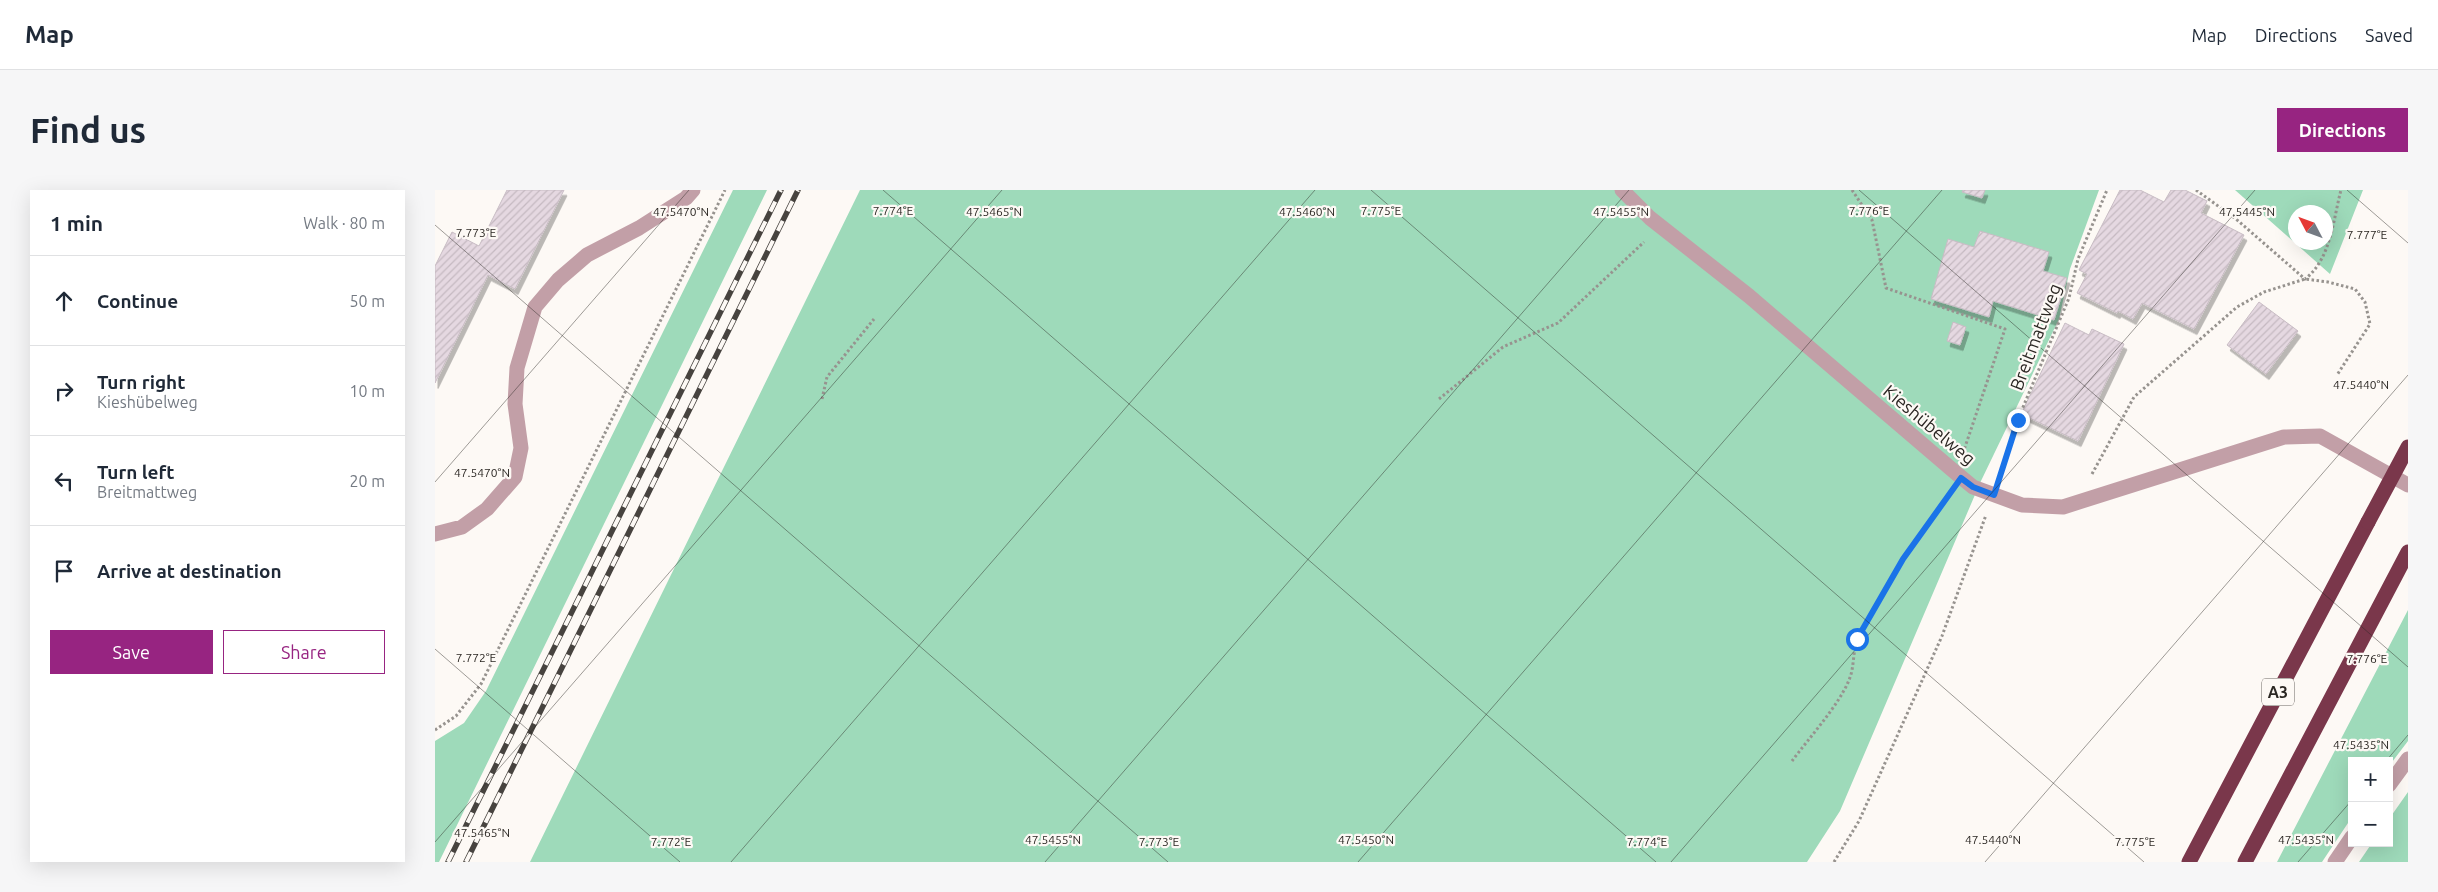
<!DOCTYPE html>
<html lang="en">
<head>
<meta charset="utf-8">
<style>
  :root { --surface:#fff; --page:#f6f6f7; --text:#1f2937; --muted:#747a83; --line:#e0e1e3; --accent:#972481 }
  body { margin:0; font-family:Ubuntu,sans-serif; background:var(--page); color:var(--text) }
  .controls { position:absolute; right:15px; bottom:15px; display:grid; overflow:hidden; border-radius:0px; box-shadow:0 5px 20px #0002 }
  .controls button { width:45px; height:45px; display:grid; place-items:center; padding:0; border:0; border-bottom:1px solid var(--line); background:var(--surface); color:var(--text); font:25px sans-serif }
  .compass { position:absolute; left:1853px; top:15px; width:45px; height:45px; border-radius:50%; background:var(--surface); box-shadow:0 5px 20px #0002; rotate:311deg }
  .stop { position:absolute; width:15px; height:15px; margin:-11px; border:4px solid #1a73e8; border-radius:50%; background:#fff }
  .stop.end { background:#1a73e8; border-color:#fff; box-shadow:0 1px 5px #0008 }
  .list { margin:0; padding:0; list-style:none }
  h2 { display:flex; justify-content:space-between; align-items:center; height:65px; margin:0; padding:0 20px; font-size:21px }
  h2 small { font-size:16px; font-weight:400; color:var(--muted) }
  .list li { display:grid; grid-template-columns:32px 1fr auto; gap:15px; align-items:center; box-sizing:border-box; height:90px; padding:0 20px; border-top:1px solid var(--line) }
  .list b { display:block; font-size:19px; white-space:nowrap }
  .list p { margin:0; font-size:16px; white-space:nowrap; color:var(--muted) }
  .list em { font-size:16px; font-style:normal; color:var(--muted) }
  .actions { display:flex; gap:10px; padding:15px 20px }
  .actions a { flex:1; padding:11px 0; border:1px solid var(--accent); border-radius:0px; text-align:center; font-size:18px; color:var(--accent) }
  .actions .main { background:var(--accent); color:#fff }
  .icon { flex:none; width:28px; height:28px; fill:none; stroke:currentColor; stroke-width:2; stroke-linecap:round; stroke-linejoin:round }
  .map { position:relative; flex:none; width:1973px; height:672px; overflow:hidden; border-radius:0px }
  header { display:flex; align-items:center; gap:30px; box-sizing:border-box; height:70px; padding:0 25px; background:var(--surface); border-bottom:1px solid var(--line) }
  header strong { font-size:24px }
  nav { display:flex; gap:28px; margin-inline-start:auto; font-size:18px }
  .intro { display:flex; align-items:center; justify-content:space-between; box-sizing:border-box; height:120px; padding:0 30px }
  h1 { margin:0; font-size:35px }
  .button { padding:12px 22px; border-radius:0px; background:var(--accent); color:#fff; font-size:18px; font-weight:700 }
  main { display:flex; gap:30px; padding:0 30px }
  aside { flex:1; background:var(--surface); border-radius:0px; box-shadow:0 5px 20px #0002 }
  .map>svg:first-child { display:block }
  .green { fill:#9edaba; fill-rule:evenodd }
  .building { fill:url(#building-hatch); stroke:#c8bcc4; filter:url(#shadow) }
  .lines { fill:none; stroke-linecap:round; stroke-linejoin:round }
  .path { stroke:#97938f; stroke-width:3; stroke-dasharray:2.5 2.5; stroke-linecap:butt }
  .minor { stroke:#c29fa7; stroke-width:15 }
  .highway { stroke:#7a374b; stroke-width:15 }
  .rail-casing { stroke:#47433f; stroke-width:5.5 }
  .rail { stroke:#fdf9f5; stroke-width:4; stroke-dasharray:11; stroke-linecap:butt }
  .highway-bridge { stroke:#7a374b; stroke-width:15 }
  .route { stroke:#1a73e8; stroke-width:6 }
  .ticks { fill:none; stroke:#2b2723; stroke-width:1; stroke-opacity:0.45 }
  .labels { text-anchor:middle; stroke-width:4.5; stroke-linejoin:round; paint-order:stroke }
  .shield { fill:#fdf9f5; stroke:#6a6662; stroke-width:1 }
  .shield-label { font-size:16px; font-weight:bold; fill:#2b2723 }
  .street-label { font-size:18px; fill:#2b2723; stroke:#fdf9f5 }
  .ticks-label { font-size:12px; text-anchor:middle; fill:#2b2723; stroke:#fdf9f5; stroke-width:4.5; stroke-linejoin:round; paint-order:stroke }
</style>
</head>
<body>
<header>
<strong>Map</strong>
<nav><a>Map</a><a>Directions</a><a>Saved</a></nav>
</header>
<div class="intro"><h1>Find us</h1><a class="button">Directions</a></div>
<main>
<aside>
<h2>1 min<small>Walk · 80 m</small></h2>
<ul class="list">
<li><svg class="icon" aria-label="ahead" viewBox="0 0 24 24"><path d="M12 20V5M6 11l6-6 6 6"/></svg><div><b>Continue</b></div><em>50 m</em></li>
<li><svg class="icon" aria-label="right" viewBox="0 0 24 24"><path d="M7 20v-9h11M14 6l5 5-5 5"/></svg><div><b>Turn right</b><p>Kieshübelweg</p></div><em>10 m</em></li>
<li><svg class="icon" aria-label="left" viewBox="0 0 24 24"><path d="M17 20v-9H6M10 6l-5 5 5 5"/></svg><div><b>Turn left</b><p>Breitmattweg</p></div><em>20 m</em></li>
<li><svg class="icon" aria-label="arrive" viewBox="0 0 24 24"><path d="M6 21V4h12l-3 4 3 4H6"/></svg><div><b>Arrive at destination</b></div></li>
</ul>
<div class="actions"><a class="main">Save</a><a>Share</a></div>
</aside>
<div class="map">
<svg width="1973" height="672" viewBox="0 0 1973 672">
  <defs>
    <pattern id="building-hatch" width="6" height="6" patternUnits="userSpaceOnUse" patternTransform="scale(1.25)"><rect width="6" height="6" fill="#e5d8e1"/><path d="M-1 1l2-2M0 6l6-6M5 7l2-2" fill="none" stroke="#c5b9c1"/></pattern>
    <filter id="shadow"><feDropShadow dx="3" dy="5.5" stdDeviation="0" flood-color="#0004"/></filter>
  </defs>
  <rect width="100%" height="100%" fill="#fdf9f5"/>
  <!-- green -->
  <g class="green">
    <path d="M298 0H332L4 672H0V551L29 533 51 501Z"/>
    <path d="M425 0H1664L1635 79 1624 129 1545 293 1405 621 1372 672H95Z"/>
    <path d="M1800 0H1928L1895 84ZM1890 22V52H1860V22Z"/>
    <path d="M1973 420V551L1954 576V571H1917V627L1887 672H1842Z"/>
    <path d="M1973 602V672H1924L1937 653H1954V629Z"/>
  </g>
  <!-- building -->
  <g class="building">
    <path d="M72 0H129L80 99 53 85 0 193V76L17 42 44 56Z"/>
    <path d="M1528 0H1550L1547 8 1527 2Z"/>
    <path d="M1685 0H1705L1729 12 1736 0H1750L1772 11 1766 23 1809 45 1759 139 1707 113 1698 129 1683 121 1682 123 1642 103 1652 84 1644 80Z"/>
    <path d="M1545 41 1614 62 1608 81 1632 88 1619 130 1558 111 1554 127 1496 109 1513 49 1539 57Z"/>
    <path d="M1824 112 1863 141 1831 184 1792 155Z"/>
    <path d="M1518 132 1531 137 1525 155 1512 151Z"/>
    <path d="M1630 133 1654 145 1657 139 1689 154 1643 251 1586 224Z"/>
  </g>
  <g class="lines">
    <!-- path -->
    <g class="path">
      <path d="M1417 0 1437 30 1451 98 1570 139 1529 260"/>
      <path d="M1761 0 1801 29 1870 89C1896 69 1898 30 1906 0"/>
      <path d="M387 209 392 187 439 129"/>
      <path d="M1004 209 1068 157 1123 133 1209 52"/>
      <path d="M1566 284 1583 229 1634 108 1643 69 1672 0"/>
      <path d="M1657 284 1699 207 1802 117 1829 102 1870 89 1893 92 1920 99 1930 112 1935 134 1902 185"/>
      <path d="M0 540 21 526 46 494 290 0"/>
      <path d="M1357 571C1374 548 1404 515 1414 490 1420 477 1417 459 1424 446 1449 396 1481 351 1513 305"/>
      <path d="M1399 672 1424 631 1507 446 1551 325"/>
    </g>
    <!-- minor -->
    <g class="minor">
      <path d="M1187 0 1215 28 1314 106 1521 283 1538 297 1587 315 1628 317 1849 247 1885 246 1973 295"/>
      <path d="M0 344 27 337 52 319 80 287 86 258 80 214 82 178 100 117 123 90 152 65 204 38 251 8 258 0"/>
      <path d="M1954 595 1973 569"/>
      <path d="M1900 672 1917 647"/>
    </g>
    <!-- highway -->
    <g class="highway">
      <path d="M1754 672 1933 332"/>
      <path d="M1810 672 1973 362"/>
    </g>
    <defs>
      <g id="rail">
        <path d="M13 672 346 0"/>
        <path d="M31 672 363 0"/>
      </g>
    </defs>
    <!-- rail casing -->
    <use href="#rail" class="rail-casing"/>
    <!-- rail -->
    <use href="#rail" class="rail"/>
    <!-- highway-bridge -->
    <path class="highway-bridge" d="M1933 332 1973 257"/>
  </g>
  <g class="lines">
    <!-- route -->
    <path class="route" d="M1422 449 1468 369 1526 288 1538 297 1559 305 1583 230"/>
  </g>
  <!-- ticks -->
  <path class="ticks" d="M448 0 1221 672M936 0 1709 672M1424 0 1973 477M1912 0 1973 53M0 35 733 672M0 292 254 0M0 459 245 672M1951 571 1973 545M0 652 567 0M296 672 880 0M610 672 1194 0M923 672 1507 0M1236 672 1820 0M1550 672 1973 185M1863 672 1917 610"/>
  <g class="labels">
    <!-- shield labels -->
    <rect class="shield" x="1827" y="488.5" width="32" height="27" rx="4"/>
    <g class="shield-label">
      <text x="1843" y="508">A3</text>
    </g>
    <!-- street labels -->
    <g class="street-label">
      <text transform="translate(1601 147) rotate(-69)" y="6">Breitmattweg</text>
      <text transform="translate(1494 235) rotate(40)" y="6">Kieshübelweg</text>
    </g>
  </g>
  <g class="ticks-label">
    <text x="946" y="25">7.775°E</text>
    <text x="458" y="25">7.774°E</text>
    <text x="1434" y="25">7.776°E</text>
    <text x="246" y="26">47.5470°N</text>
    <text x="559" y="26">47.5465°N</text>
    <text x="872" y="26">47.5460°N</text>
    <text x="1186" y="26">47.5455°N</text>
    <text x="1812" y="26">47.5445°N</text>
    <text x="41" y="47">7.773°E</text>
    <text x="1932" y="49">7.777°E</text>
    <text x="1926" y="199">47.5440°N</text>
    <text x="47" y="287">47.5470°N</text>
    <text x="41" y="472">7.772°E</text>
    <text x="1932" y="473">7.776°E</text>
    <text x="1926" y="559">47.5435°N</text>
    <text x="47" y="647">47.5465°N</text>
    <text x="618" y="654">47.5455°N</text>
    <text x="931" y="654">47.5450°N</text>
    <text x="1558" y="654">47.5440°N</text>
    <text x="1871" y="654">47.5435°N</text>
    <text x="236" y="656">7.772°E</text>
    <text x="724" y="656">7.773°E</text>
    <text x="1212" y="656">7.774°E</text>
    <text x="1700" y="656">7.775°E</text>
  </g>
</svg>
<div class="controls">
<button>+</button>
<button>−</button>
</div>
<svg class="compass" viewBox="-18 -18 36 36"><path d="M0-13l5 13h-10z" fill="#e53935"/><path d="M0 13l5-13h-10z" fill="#747a83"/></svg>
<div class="stop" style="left:1422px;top:449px"></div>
<div class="stop end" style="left:1583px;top:230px"></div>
</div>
</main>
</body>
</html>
